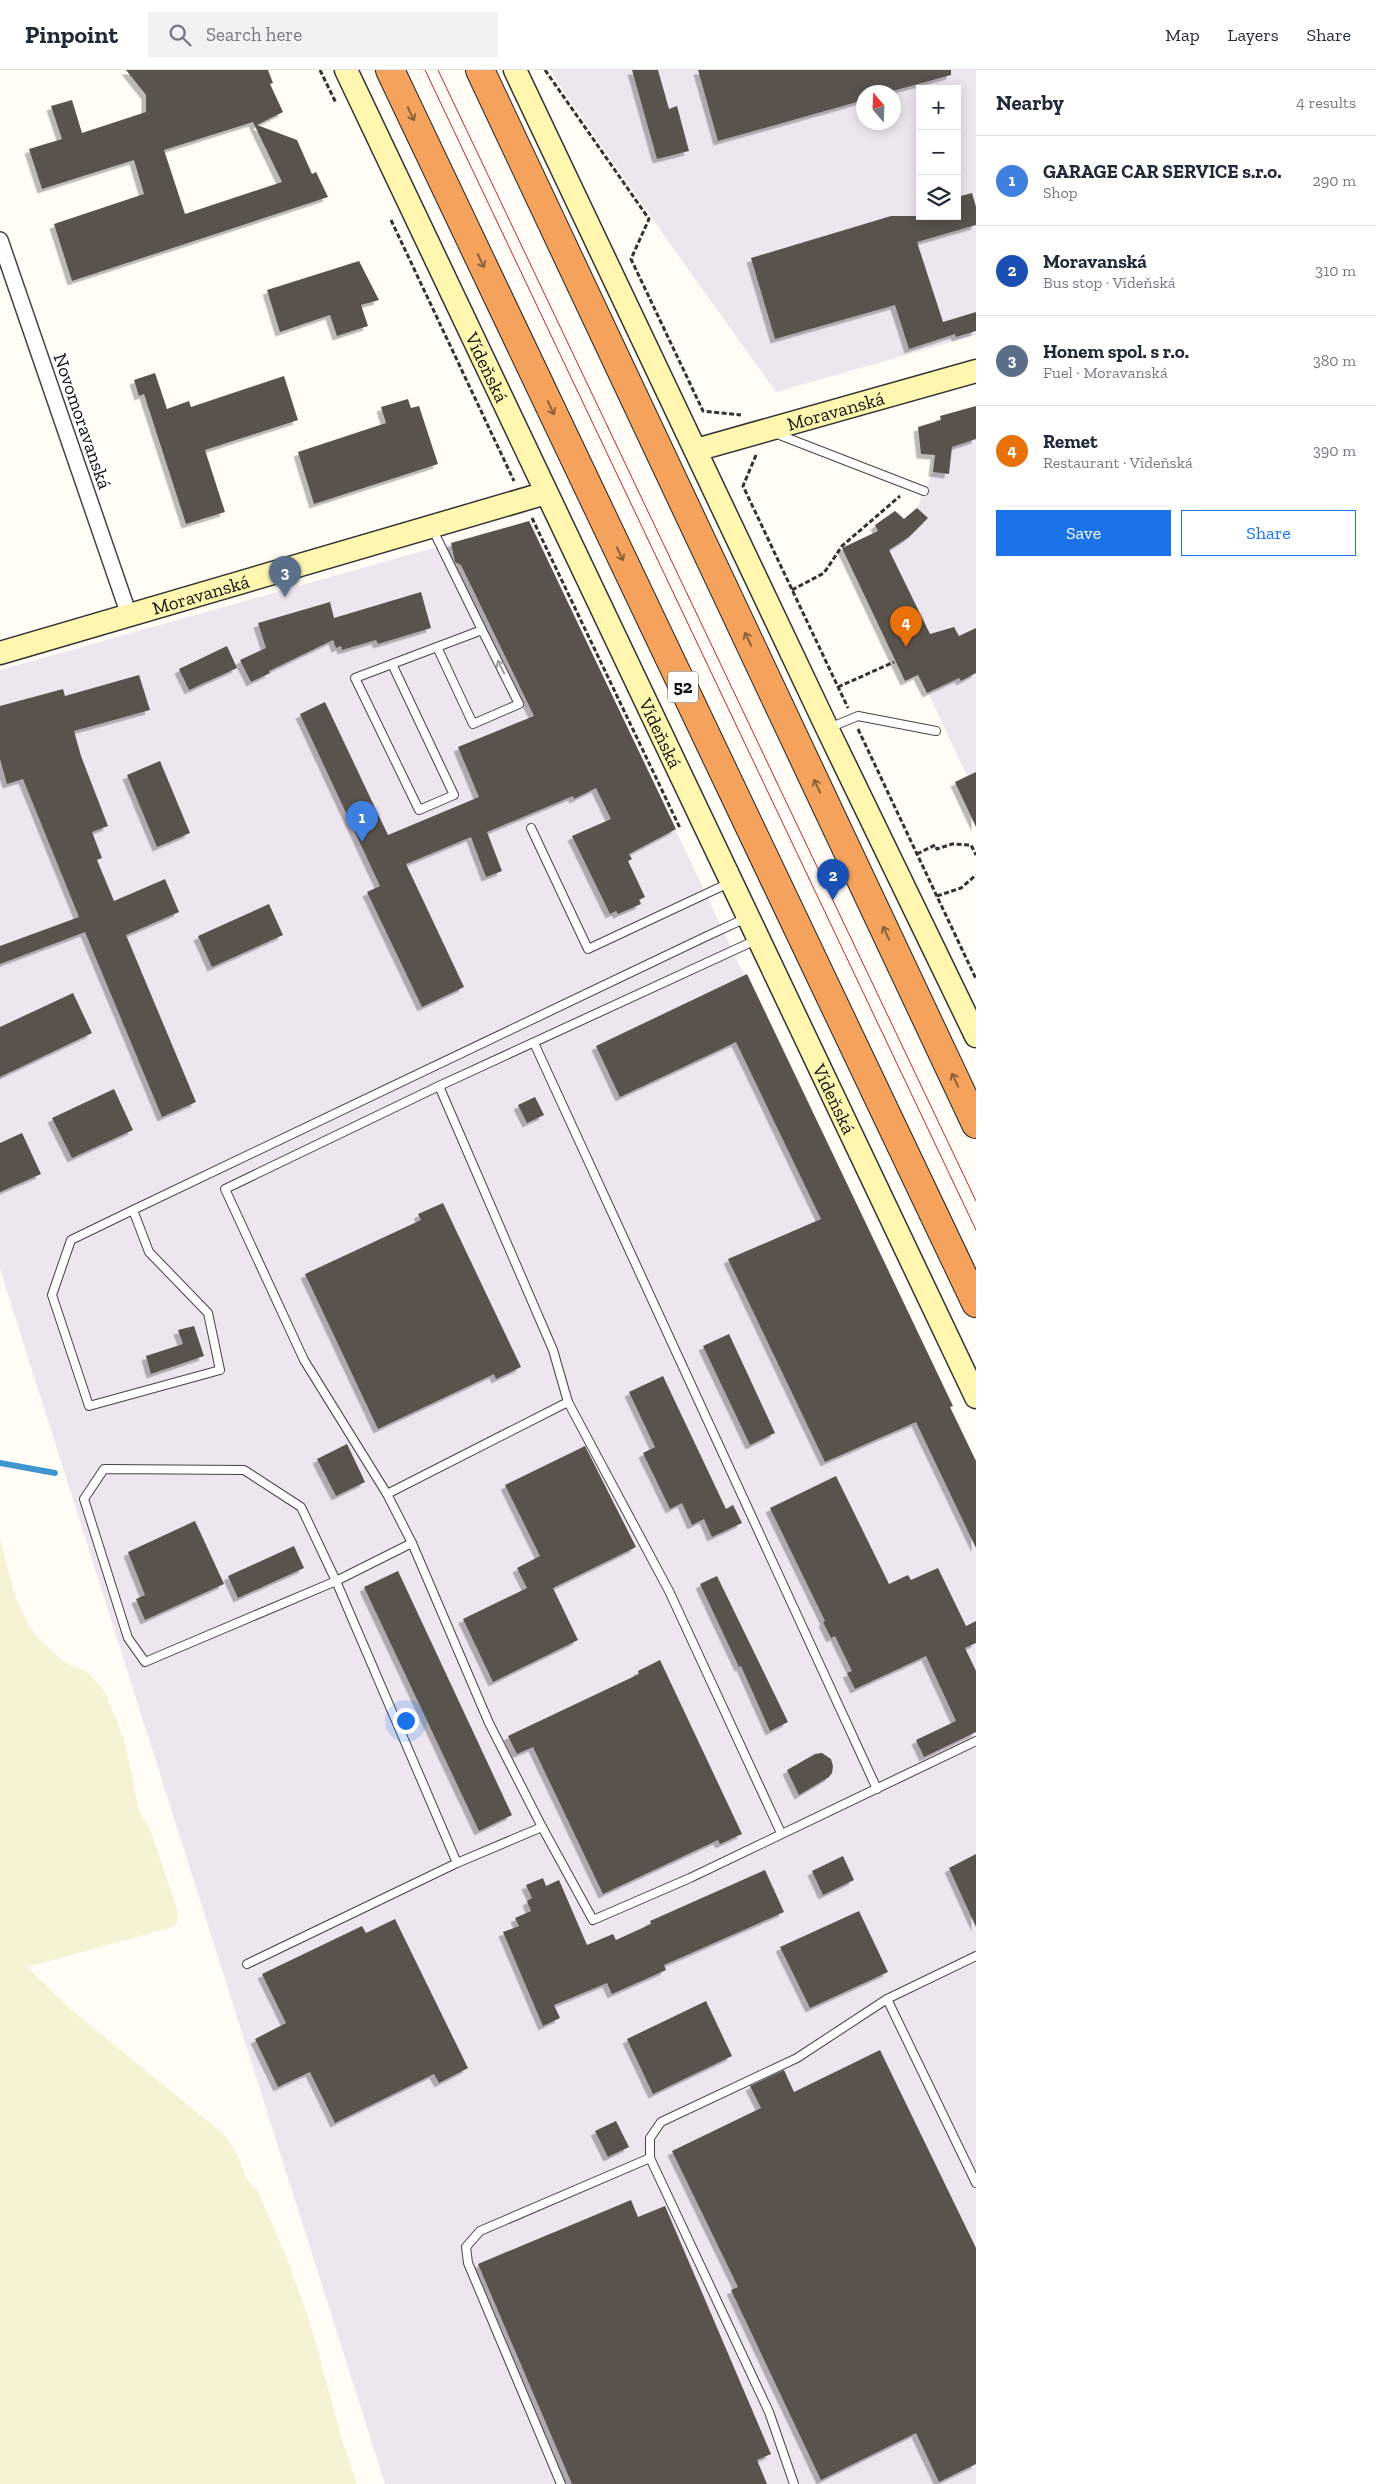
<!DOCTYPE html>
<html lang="en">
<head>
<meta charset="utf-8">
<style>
  :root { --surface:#fff; --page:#f2f2f3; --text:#1f2937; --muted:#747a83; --line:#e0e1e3; --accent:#1a73e8 }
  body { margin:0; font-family:"Zilla Slab",serif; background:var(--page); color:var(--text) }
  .controls { position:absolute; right:15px; top:15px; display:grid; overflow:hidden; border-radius:0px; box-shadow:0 2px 12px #0003 }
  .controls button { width:45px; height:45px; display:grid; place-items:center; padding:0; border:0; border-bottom:1px solid var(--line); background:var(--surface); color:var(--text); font:25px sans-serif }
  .compass { position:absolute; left:856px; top:15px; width:45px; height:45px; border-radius:50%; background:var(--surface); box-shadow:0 2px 12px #0003; rotate:341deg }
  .you { position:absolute; left:405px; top:1650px; width:18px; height:18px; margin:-12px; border:4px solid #fff; border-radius:50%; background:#1a73e8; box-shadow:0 0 0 8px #1a73e833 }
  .badge { display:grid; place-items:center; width:32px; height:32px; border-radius:50%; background:var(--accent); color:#fff; font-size:16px; font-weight:700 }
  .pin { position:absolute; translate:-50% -41px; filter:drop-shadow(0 1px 2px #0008) }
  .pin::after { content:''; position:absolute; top:26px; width:18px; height:15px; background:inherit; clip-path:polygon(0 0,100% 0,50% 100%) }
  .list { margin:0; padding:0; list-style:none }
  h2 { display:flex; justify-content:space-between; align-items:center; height:65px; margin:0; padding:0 20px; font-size:21px }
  h2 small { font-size:16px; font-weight:400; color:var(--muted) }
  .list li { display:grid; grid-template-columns:32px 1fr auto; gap:15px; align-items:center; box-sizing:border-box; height:90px; padding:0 20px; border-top:1px solid var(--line) }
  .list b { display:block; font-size:19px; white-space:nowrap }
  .list p { margin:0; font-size:16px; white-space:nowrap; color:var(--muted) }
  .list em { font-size:16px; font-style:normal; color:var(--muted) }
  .actions { display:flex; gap:10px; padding:15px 20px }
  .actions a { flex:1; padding:11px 0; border:1px solid var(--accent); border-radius:0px; text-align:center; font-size:18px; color:var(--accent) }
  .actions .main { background:var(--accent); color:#fff }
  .icon { flex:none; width:28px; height:28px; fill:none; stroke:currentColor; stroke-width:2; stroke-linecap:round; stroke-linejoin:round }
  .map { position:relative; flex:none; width:976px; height:2414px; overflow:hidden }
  header { display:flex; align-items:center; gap:30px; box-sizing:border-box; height:70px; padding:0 25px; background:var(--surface); border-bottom:1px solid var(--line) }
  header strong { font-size:24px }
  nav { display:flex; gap:28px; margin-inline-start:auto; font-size:18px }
  .search { width:350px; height:45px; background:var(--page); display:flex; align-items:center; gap:12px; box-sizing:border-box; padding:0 18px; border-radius:0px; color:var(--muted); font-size:19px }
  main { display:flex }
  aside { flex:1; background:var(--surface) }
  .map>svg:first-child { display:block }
  .industrial { fill:#eee6ef; fill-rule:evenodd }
  .farmland { fill:#f6f3d4 }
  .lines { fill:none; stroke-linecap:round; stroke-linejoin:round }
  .stream { stroke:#3f96cf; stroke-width:6 }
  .building { fill:#5a524d; fill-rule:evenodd; filter:url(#shadow) }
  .lane-casing { stroke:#444; stroke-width:10 }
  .street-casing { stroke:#444; stroke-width:18 }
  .secondary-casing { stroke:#333; stroke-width:25 }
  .highway-casing { stroke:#222; stroke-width:30 }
  .path { stroke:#333; stroke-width:3; stroke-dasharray:5 2.5; stroke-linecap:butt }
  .lane { stroke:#fff; stroke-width:8 }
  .street { stroke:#fff; stroke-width:15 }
  .secondary { stroke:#fff6b0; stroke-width:22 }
  .highway { stroke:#f5a25d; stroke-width:28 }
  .tram { stroke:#c4262e; stroke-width:1 }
  .oneway { stroke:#8e613b }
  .oneway2 { stroke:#a0a0a0 }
  .labels { text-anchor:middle; stroke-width:5; stroke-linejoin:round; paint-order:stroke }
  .shield { fill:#fff; stroke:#585858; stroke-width:1 }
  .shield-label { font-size:18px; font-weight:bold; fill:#111 }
  .street-label { font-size:19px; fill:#111; stroke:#fff }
</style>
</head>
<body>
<header>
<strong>Pinpoint</strong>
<div class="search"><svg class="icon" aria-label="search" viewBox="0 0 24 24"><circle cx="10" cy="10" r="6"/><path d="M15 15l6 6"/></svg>Search here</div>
<nav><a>Map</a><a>Layers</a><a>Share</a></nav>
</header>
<main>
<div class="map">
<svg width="976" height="2414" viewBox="0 0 976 2414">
  <defs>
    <filter id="shadow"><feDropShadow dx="-4.5" dy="4.5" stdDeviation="0" flood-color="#0004"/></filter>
  </defs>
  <rect width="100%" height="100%" fill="#fffdf5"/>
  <!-- industrial -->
  <g class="industrial">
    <path d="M551 0H976V265L776 322 668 171 556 10ZM920 19H957V146H920ZM864 22H894V52H864Z"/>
    <path d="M976 336V757L955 712 967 706 909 582 875 455 895 440 904 449 917 438 933 402 935 385 921 384V364L941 350 940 346Z"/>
    <path d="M530 451 976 1397V2414H385L0 1199V600Z"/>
  </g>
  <!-- farmland -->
  <path class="farmland" d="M0 1469 15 1526 28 1554 38 1568 63 1591 88 1603 104 1620 125 1672 139 1741 150 1759 178 1842 177 1852 173 1857 27 1897 76 1944 226 2066 238 2086 246 2108 258 2122 287 2188 311 2256 343 2373 357 2414H0Z"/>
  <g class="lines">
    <!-- stream -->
    <path class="stream" d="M0 1393 55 1403"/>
  </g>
  <!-- building -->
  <g class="building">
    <path d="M126 0H268L273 13 270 14 283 42 257 55 297 70 312 104 316 102 328 127 72 211 54 154 144 124 134 90 42 119 29 79 62 69 51 36 72 30 82 63 146 42V25ZM253 52 282 112 185 144 164 80Z"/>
    <path d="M632 0H658L669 39 677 36 689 81 657 89Z"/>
    <path d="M698 0H951V5L889 22H864V30L718 71Z"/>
    <path d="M972 123 976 137V155L917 172 943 252 976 242V261L956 267 955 264 909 279 895 235 775 269 751 188 891 146H957V127Z"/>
    <path d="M359 191 379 230 361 235 368 256 337 266 330 245 280 262 267 220Z"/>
    <path d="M155 303 167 339 189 331 191 337 284 306 298 350 205 380 225 442 186 454 144 324 139 326 134 310Z"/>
    <path d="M408 329 411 338 419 336 438 394 314 434 298 382 386 353 381 337Z"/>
    <path d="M976 336V369L952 377 949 404 933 402 935 385 921 384 918 357 941 350 940 346Z"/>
    <path d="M917 438 928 448 909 467 889 480 930 564 954 557 959 566 976 558V603L961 611 959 608 927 623 918 605 905 611 842 478 878 461 875 455 895 441 904 449Z"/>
    <path d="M529 451 676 759 629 784 632 789 628 791 645 827 639 830 641 834 618 844 616 841 610 844 572 766 611 749 596 718 574 729 573 726 487 762 502 801 486 807 471 767 406 794 464 917 422 937 367 822 380 816 300 644 325 632 388 765 479 727 458 677 534 646 461 495 455 492 451 473Z"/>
    <path d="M421 522 431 558 378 574 376 570 342 580 341 576 336 578 333 570 269 601 270 603 251 612 240 590 266 578 258 553 330 532 334 548Z"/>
    <path d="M227 576 237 598 189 620 179 599Z"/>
    <path d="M139 605 150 640 74 661 81 686 108 756 92 762 102 788 97 790 114 831 165 809 179 842 126 865 196 1032 162 1047 85 862 0 894V876L79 847 23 709 7 714 0 689V636L63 619 65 626Z"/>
    <path d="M160 691 190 763 157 777 127 705Z"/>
    <path d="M976 702V757L955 712Z"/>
    <path d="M269 834 283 865 212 897 198 866Z"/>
    <path d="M747 904 953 1336 950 1337 976 1391V1478L916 1352 825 1392 728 1189 821 1149 736 972 620 1027 596 976Z"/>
    <path d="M73 923 92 963 0 1007V957Z"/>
    <path d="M114 1019 133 1060 72 1088 52 1048Z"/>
    <path d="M535 1027 544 1045 527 1053 518 1035Z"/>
    <path d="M22 1063 41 1104 0 1122V1073Z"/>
    <path d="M443 1133 521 1297 496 1309 494 1304 378 1359 305 1204 421 1150 418 1144Z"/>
    <path d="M194 1256 204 1286 151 1304 146 1286 183 1274 178 1260Z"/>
    <path d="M729 1264 775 1363 750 1375 703 1276Z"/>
    <path d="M663 1306 726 1439 733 1435 742 1453 712 1467 704 1449 692 1455 682 1433 670 1439 643 1383 655 1377 629 1322Z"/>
    <path d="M347 1374 365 1412 336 1426 317 1389Z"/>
    <path d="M585 1376 636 1477 553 1518 578 1570 493 1612 463 1549 527 1518 517 1498 540 1486 505 1415Z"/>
    <path d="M836 1406 889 1514 908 1505 911 1510 938 1498 966 1556 976 1551V1573L965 1578 976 1601V1662L924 1687 916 1670 956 1651 926 1586 855 1619 847 1603 852 1601 835 1566 831 1568 823 1552 825 1551 770 1438Z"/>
    <path d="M195 1451 224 1514 145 1550 136 1529 145 1525 128 1482Z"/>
    <path d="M294 1476 304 1498 238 1528 228 1506Z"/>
    <path d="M398 1501 512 1745 479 1761 364 1517Z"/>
    <path d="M717 1506 788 1652 770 1661 741 1596 739 1597 700 1514Z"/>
    <path d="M660 1590 742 1764 720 1774 718 1770 603 1824 533 1677 517 1684 508 1666 639 1604 638 1601Z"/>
    <path d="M822 1683 831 1689 833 1696 832 1703 829 1707 799 1725 787 1700 815 1684Z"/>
    <path d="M976 1784V1857L949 1798Z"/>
    <path d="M843 1786 854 1810 823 1825 812 1801Z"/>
    <path d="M765 1800 784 1842 664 1895 666 1900 612 1924 607 1913 554 1935 560 1948 543 1956 503 1862 519 1856 515 1848 531 1841 527 1831 532 1828 526 1815 543 1808 546 1816 559 1810 587 1875 613 1864 616 1870 651 1854 650 1851Z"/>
    <path d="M859 1841 888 1902 810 1938 780 1877Z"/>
    <path d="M395 1849 468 1998 439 2013 434 2004 335 2053 310 2002 278 2017 255 1969 286 1953 262 1904 362 1856 366 1863Z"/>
    <path d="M706 1931 732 1986 653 2024 627 1969Z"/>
    <path d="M880 1980 976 2178V2394L939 2412 916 2363 821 2410 731 2220 738 2217 672 2081 761 2038 750 2016 784 2000 794 2022Z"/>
    <path d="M616 2051 629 2077 608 2087 595 2061Z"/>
    <path d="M631 2130 638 2147 665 2136 771 2384 757 2390 767 2414H572L478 2194Z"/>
  </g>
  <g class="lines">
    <defs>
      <g id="lane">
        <path d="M777 364 924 421"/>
        <path d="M437 577 473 654 519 634 482 560"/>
        <path d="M392 594 454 725 419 740 355 608 482 560 432 458"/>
        <path d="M829 658 858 646 936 661"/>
        <path d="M531 758 588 879 729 813"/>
        <path d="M756 870 439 1016 225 1119 304 1290 387 1424 412 1473 489 1653 542 1757 593 1850 690 1808 976 1671"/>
        <path d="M534 973 877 1719"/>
        <path d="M439 1016 553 1280 568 1332 669 1521 781 1763"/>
        <path d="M133 1140 149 1182 208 1243 220 1300 89 1336 52 1225 71 1170 133 1140 705 867 746 848"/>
        <path d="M387 1424 568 1332"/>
        <path d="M412 1473 336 1511 145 1592 128 1568 84 1429 104 1399 244 1400 301 1437 336 1511 457 1793"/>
        <path d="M247 1894 457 1793 542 1757"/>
        <path d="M887 1929 976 2113"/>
        <path d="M561 2414 468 2193 466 2177 480 2161 650 2088"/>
        <path d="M794 2414 769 2342 650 2088V2068L661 2052 797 1988 887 1929 976 1886"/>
      </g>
      <path id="street" d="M0 170 129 545"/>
      <g id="secondary">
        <path id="s1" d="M346 0 976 1327"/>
        <path d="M515 0 827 658 976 966"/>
        <path id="s2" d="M696 380 976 301"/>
        <path id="s3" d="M0 583 546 423"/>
      </g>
      <g id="highway">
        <path d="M390 0 976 1233"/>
        <path d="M480 0 976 1054"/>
      </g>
    </defs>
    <!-- lane casing -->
    <use href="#lane" class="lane-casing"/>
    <!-- street casing -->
    <use href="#street" class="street-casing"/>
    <!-- secondary casing -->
    <use href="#secondary" class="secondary-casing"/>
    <!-- highway casing -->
    <use href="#highway" class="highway-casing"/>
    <!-- path -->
    <g class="path">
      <path d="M320 0 336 33"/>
      <path d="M545 0 649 149 631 189 703 341 741 345"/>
      <path d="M391 150 514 411"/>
      <path d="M756 385 743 416 848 638"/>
      <path d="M532 448 680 758"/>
      <path d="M792 520 824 503 842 476 900 426"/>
      <path d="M838 617 894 592"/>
      <path d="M858 659 976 909"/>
      <path d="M917 784 935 775 937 779 952 774 971 775 976 785"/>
      <path d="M937 826 961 818 976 805"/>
    </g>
    <!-- lane -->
    <use href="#lane" class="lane"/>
    <!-- street -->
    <use href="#street" class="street"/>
    <!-- secondary -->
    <use href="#secondary" class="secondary"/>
    <!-- highway -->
    <use href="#highway" class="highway"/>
    <!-- tram -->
    <g class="tram">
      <path d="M425 0 976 1160"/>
      <path d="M438 0 976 1131"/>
    </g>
  </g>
  <!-- one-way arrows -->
  <defs><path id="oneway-shaft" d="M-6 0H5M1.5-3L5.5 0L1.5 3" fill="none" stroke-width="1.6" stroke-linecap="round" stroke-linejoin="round" transform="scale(1.25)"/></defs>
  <g class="oneway">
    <use href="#oneway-shaft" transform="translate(411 44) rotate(65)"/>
    <use href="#oneway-shaft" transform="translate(481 191) rotate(65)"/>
    <use href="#oneway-shaft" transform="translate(551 338) rotate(65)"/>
    <use href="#oneway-shaft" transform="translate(620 484) rotate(65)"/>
    <use href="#oneway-shaft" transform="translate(748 569) rotate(-115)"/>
    <use href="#oneway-shaft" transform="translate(817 716) rotate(-115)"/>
    <use href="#oneway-shaft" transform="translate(886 863) rotate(-115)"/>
    <use href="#oneway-shaft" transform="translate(955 1010) rotate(-115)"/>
  </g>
  <use class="oneway2" href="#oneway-shaft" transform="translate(501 597) rotate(-117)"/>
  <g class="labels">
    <!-- shield labels -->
    <rect class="shield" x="668" y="601.5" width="30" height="31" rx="4"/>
    <g class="shield-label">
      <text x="683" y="623">52</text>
    </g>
    <!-- street labels -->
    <g class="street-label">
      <text dy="7" stroke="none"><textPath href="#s1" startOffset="329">Vídeňská</textPath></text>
      <text dy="7" stroke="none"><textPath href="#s2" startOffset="145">Moravanská</textPath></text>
      <text transform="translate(83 351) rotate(71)" y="7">Novomoravanská</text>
      <text dy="7" stroke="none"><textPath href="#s3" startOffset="209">Moravanská</textPath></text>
      <text dy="7" stroke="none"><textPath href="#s1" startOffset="734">Vídeňská</textPath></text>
      <text dy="7" stroke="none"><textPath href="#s1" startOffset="1139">Vídeňská</textPath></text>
    </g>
  </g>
</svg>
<div class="controls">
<button>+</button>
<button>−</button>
<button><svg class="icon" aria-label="layers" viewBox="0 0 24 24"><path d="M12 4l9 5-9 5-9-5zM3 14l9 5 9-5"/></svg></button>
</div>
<svg class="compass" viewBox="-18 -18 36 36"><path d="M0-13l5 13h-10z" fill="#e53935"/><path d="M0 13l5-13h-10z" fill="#747a83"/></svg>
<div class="you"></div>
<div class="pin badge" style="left:362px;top:772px;background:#3f7fe0">1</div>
<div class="pin badge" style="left:833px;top:830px;background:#1a4fb4">2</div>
<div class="pin badge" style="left:285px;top:527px;background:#5c6f8a">3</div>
<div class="pin badge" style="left:906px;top:577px;background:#e8710a">4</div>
</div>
<aside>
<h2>Nearby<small>4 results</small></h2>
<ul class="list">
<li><span class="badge" style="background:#3f7fe0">1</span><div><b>GARAGE CAR SERVICE s.r.o.</b><p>Shop</p></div><em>290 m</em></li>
<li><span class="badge" style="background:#1a4fb4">2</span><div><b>Moravanská</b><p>Bus stop · Vídeňská</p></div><em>310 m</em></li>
<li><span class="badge" style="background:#5c6f8a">3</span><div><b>Honem spol. s r.o.</b><p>Fuel · Moravanská</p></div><em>380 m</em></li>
<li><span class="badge" style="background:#e8710a">4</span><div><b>Remet</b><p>Restaurant · Vídeňská</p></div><em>390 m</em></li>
</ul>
<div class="actions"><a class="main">Save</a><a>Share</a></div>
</aside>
</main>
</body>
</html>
